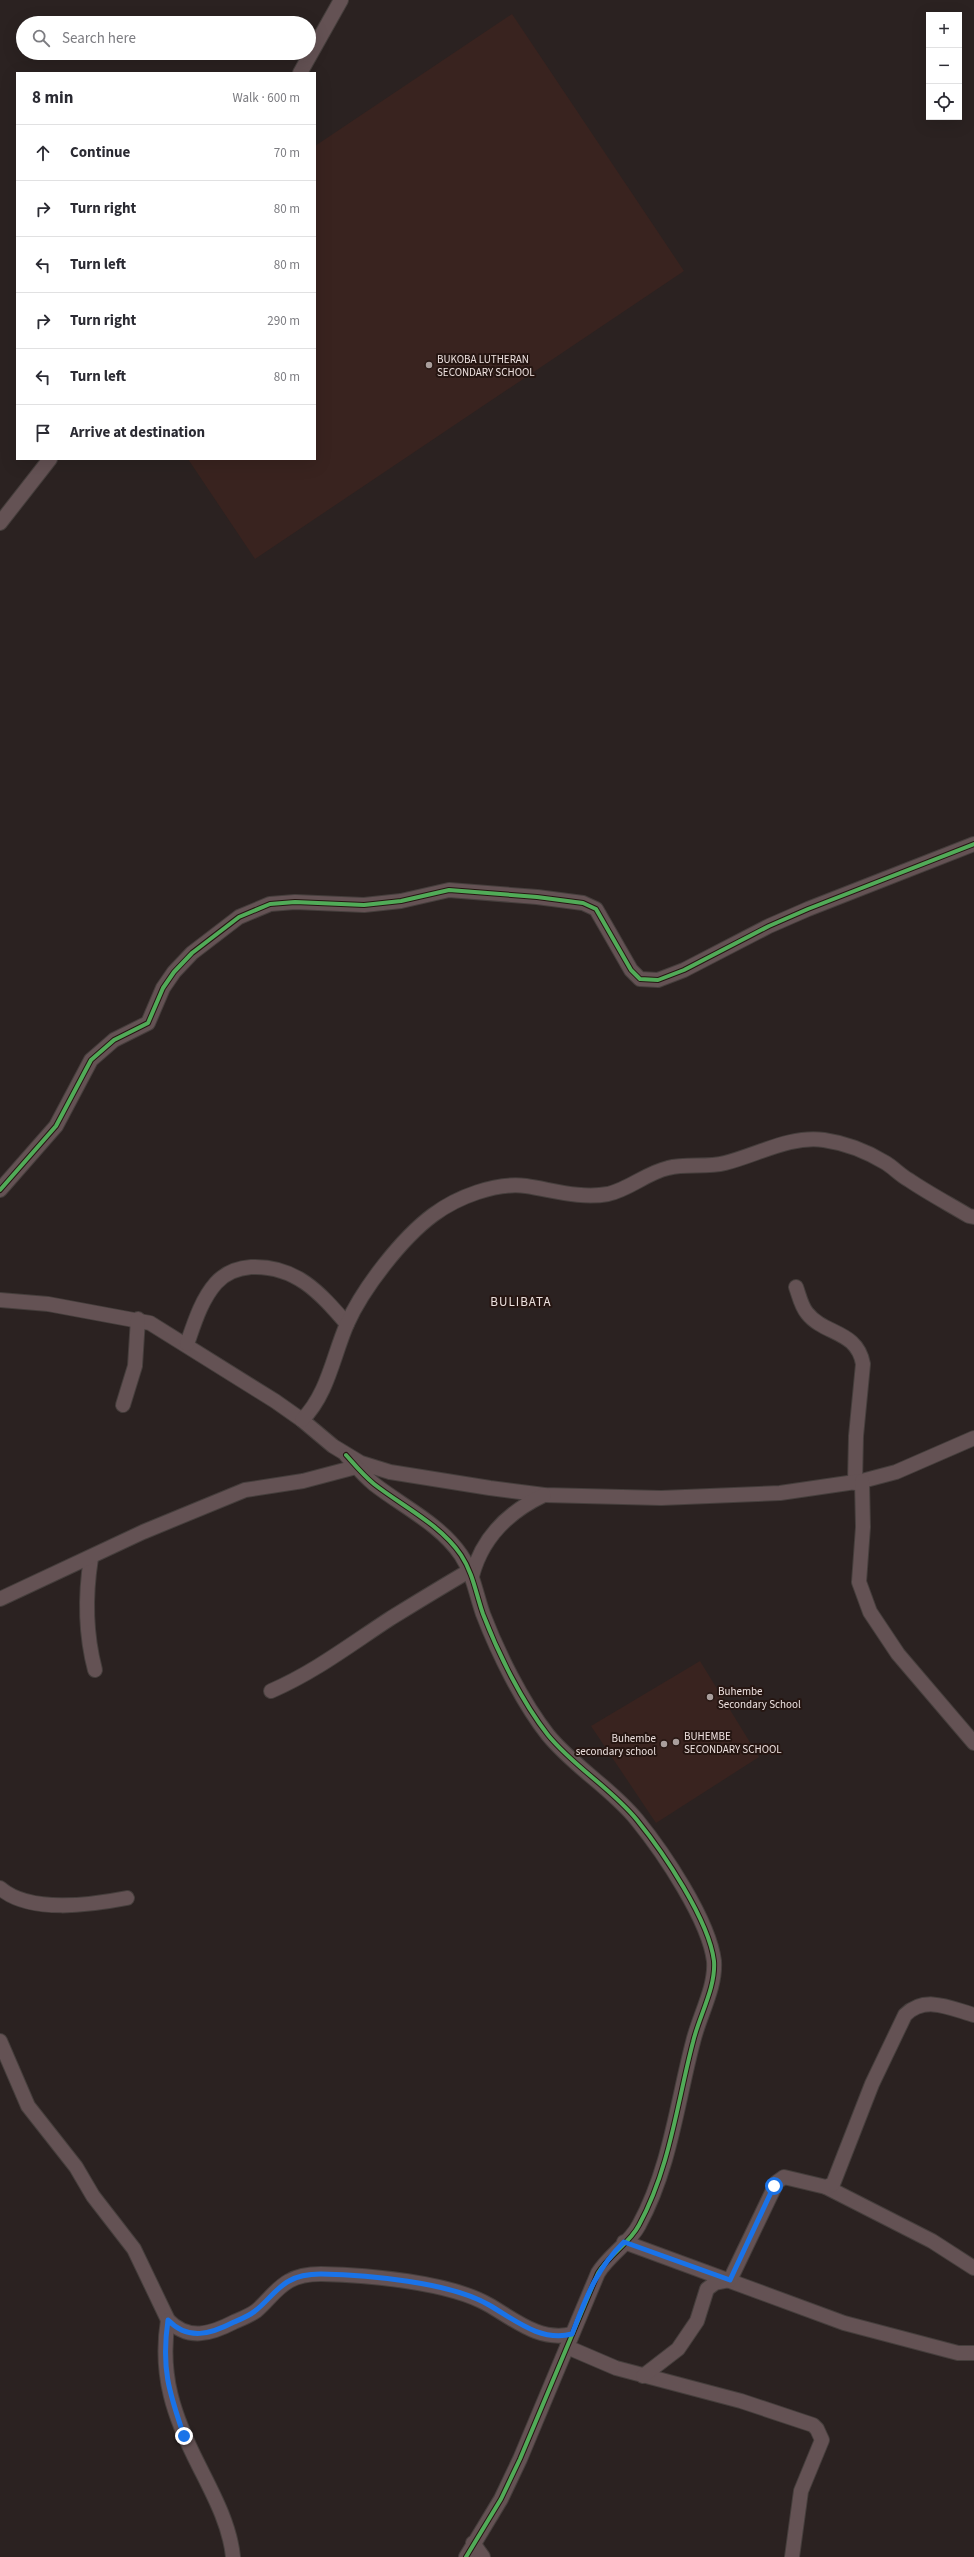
<!DOCTYPE html>
<html lang="en">
<head>
<meta charset="utf-8">
<style>
  :root { --surface:#fff; --page:#f2f2f3; --text:#2b2b33; --muted:#7c7c81; --line:#e1e1e2 }
  body { margin:0; font-family:"Source Sans 3",sans-serif; background:var(--page); color:var(--text) }
  .controls { position:absolute; right:12px; top:12px; display:grid; overflow:hidden; border-radius:0px; box-shadow:0 4px 16px #0002 }
  .controls button { width:36px; height:36px; display:grid; place-items:center; padding:0; border:0; border-bottom:1px solid var(--line); background:var(--surface); color:var(--text); font:20px sans-serif }
  .stop { position:absolute; width:12px; height:12px; margin:-9px; border:3px solid #1a73e8; border-radius:50%; background:#fff }
  .stop.end { background:#1a73e8; border-color:#fff; box-shadow:0 1px 4px #0008 }
  .list { margin:0; padding:0; list-style:none }
  h2 { display:flex; justify-content:space-between; align-items:center; height:52px; margin:0; padding:0 16px; font-size:17px }
  h2 small { font-size:13px; font-weight:400; color:var(--muted) }
  .list li { display:grid; grid-template-columns:26px 1fr auto; gap:12px; align-items:center; box-sizing:border-box; height:56px; padding:0 16px; border-top:1px solid var(--line) }
  .list b { display:block; font-size:15px; white-space:nowrap }
  .list em { font-size:13px; font-style:normal; color:var(--muted) }
  .icon { flex:none; width:22px; height:22px; fill:none; stroke:currentColor; stroke-width:2; stroke-linecap:round; stroke-linejoin:round }
  .map { position:relative; flex:none; width:974px; height:2557px; overflow:hidden }
  .search { position:absolute; background:var(--surface); box-shadow:0 4px 16px #0002; left:16px; top:16px; width:300px; height:44px; display:flex; align-items:center; gap:10px; box-sizing:border-box; padding:0 14px; border-radius:22px; color:var(--muted); font-size:15px }
  .panel { position:absolute; background:var(--surface); box-shadow:0 4px 16px #0002; left:16px; top:72px; width:300px; height:388px; border-radius:0px }
  .map>svg:first-child { display:block }
  .built { fill:#39231f }
  .lines { fill:none; stroke-linecap:round; stroke-linejoin:round }
  .minor-casing { stroke:#453e3c; stroke-width:16 }
  .minor { stroke:#645254; stroke-width:14 }
  .cycleway-casing { stroke:#261612; stroke-width:6 }
  .cycleway { stroke:#51ab58; stroke-width:4 }
  .route { stroke:#1a73e8; stroke-width:5 }
  .poi-dot { fill:#a99e9c; stroke:#261612; stroke-width:1.5 }
  .labels { text-anchor:middle; stroke-width:4; stroke-linejoin:round; paint-order:stroke }
  .poi-label { font-size:11px; fill:#ede1df; stroke:#261612; text-anchor:start }
  .quarter-label { font-size:13px; letter-spacing:1px; fill:#ede1df; stroke:#261612 }
</style>
</head>
<body>
<div class="map">
<svg width="974" height="2557" viewBox="0 0 974 2557">
  <rect width="100%" height="100%" fill="#2b2221"/>
  <!-- built -->
  <g class="built">
    <path d="M512 14 684 271 255 559 188 459H315V146Z"/>
    <path d="M700 1661 759 1757 656 1823 591 1726Z"/>
  </g>
  <g class="lines">
    <defs>
      <g id="minor">
        <path d="M300 73 341 0"/>
        <path d="M0 523 50 459"/>
        <path d="M0 1190 56 1126 91 1060 114 1040 148 1023 163 988 174 972 192 953 239 917 270 904 295 902 364 905 401 901 449 890 537 897 583 903 596 909 631 970 640 979 658 980 684 970 769 926 808 909 974 844"/>
        <path d="M796 1287C799 1295 801 1306 807 1313 824 1335 857 1330 863 1364L856 1436 855 1483"/>
        <path d="M0 1300 48 1304 150 1323 275 1401 302 1420 333 1446 361 1463 390 1472 490 1488 544 1495 661 1498 780 1493 862 1481 896 1472 974 1438"/>
        <path d="M187 1344C194 1324 201 1300 216 1283 225 1273 238 1268 251 1267 296 1265 320 1293 347 1324"/>
        <path d="M123 1405 135 1366 138 1319"/>
        <path d="M302 1420C328 1394 333 1356 347 1324 363 1288 402 1238 433 1215 457 1197 496 1182 526 1186 553 1190 580 1199 608 1194 630 1189 646 1173 668 1168 686 1163 706 1168 725 1163 757 1155 791 1135 824 1140 845 1143 868 1152 886 1163 894 1168 900 1175 909 1180 928 1193 949 1204 969 1216L974 1217"/>
        <path d="M346 1455C355 1465 363 1475 374 1484 402 1506 440 1524 461 1555 473 1573 476 1594 483 1614 498 1653 522 1702 548 1735 574 1767 611 1788 637 1820 663 1852 709 1920 714 1961 716 1988 699 2016 693 2042 677 2103 670 2168 639 2225 630 2243 609 2255 598 2273L520 2459 501 2499 466 2557"/>
        <path d="M862 1481 863 1527 859 1582 870 1612 898 1654 974 1743"/>
        <path d="M91 1558C85 1596 85 1632 95 1670"/>
        <path d="M472 1576C482 1538 508 1512 544 1495"/>
        <path d="M0 1599 143 1532 245 1490 303 1481 356 1467"/>
        <path d="M271 1691C315 1672 351 1644 391 1618 417 1602 443 1586 469 1571"/>
        <path d="M0 1888C30 1914 91 1905 127 1898"/>
        <path d="M0 2041 28 2106 76 2167 93 2196 134 2249 168 2320C188 2341 211 2334 234 2322 241 2319 249 2316 256 2311 267 2302 276 2288 289 2281 299 2275 310 2274 321 2274 367 2275 450 2282 489 2305 515 2320 540 2342 572 2334"/>
        <path d="M826 2187 932 2241 974 2268"/>
        <path d="M624 2242 844 2323 958 2353H974"/>
        <path d="M168 2320C159 2375 174 2417 199 2466 213 2494 230 2525 233 2557"/>
        <path d="M567 2347 616 2368 741 2401 813 2425 817 2429 822 2440 801 2491 792 2557"/>
        <path d="M643 2376 678 2349 697 2321 707 2289 715 2283 730 2280 777 2182 784 2177 826 2187 833 2184 872 2084 905 2015C925 1995 950 2008 974 2015"/>
        <path d="M473 2543 483 2557"/>
      </g>
    </defs>
    <!-- minor casing -->
    <use href="#minor" class="minor-casing"/>
    <!-- minor -->
    <use href="#minor" class="minor"/>
    <defs>
      <g id="cycleway">
        <path d="M0 1190 56 1126 91 1060 114 1040 148 1023 163 988 174 972 192 953 239 917 270 904 295 902 364 905 401 901 449 890 537 897 583 903 596 909 631 970 640 979 658 980 684 970 769 926 808 909 974 844"/>
        <path d="M346 1455C355 1465 363 1475 374 1484 402 1506 440 1524 461 1555 473 1573 476 1594 483 1614 498 1653 522 1702 548 1735 574 1767 611 1788 637 1820 663 1852 709 1920 714 1961 716 1988 699 2016 693 2042 677 2103 670 2168 639 2225 630 2243 609 2255 598 2273L520 2459 501 2499 466 2557"/>
      </g>
    </defs>
    <!-- cycleway casing -->
    <use href="#cycleway" class="cycleway-casing"/>
    <!-- cycleway -->
    <use href="#cycleway" class="cycleway"/>
  </g>
  <g class="lines">
    <!-- route -->
    <path class="route" d="M184 2436C169 2392 161 2368 168 2320 188 2341 211 2334 234 2322 241 2319 249 2316 255 2311 267 2302 276 2288 289 2281 299 2275 310 2274 321 2274 367 2275 450 2282 489 2305 515 2320 540 2342 572 2334 586 2298 596 2269 624 2242L730 2280 774 2186"/>
  </g>
  <!-- markers -->
  <g class="poi-dot">
    <circle cx="429" cy="365" r="4"/>
    <circle cx="710" cy="1697" r="4"/>
    <circle cx="676" cy="1742" r="4"/>
    <circle cx="664" cy="1744" r="4"/>
  </g>
  <g class="labels">
    <!-- poi labels -->
    <g class="poi-label">
      <text x="437" y="363">BUKOBA LUTHERAN<tspan x="437" dy="13">SECONDARY SCHOOL</tspan></text>
      <text x="718" y="1695">Buhembe<tspan x="718" dy="13">Secondary School</tspan></text>
      <text x="684" y="1740">BUHEMBE<tspan x="684" dy="13">SECONDARY SCHOOL</tspan></text>
      <text x="656" y="1742" text-anchor="end">Buhembe<tspan x="656" dy="13">secondary school</tspan></text>
    </g>
    <!-- quarter labels -->
    <g class="quarter-label">
      <text x="521" y="1306">BULIBATA</text>
    </g>
  </g>
</svg>
<div class="controls">
<button>+</button>
<button>−</button>
<button><svg class="icon" aria-label="locate" viewBox="0 0 24 24"><circle cx="12" cy="12" r="6"/><path d="M12 2v4M12 18v4M2 12h4M18 12h4"/></svg></button>
</div>
<div class="stop" style="left:774px;top:2186px"></div>
<div class="stop end" style="left:184px;top:2436px"></div>
<div class="search"><svg class="icon" aria-label="search" viewBox="0 0 24 24"><circle cx="10" cy="10" r="6"/><path d="M15 15l6 6"/></svg>Search here</div>
<section class="panel">
<h2>8 min<small>Walk · 600 m</small></h2>
<ul class="list">
<li><svg class="icon" aria-label="ahead" viewBox="0 0 24 24"><path d="M12 20V5M6 11l6-6 6 6"/></svg><div><b>Continue</b></div><em>70 m</em></li>
<li><svg class="icon" aria-label="right" viewBox="0 0 24 24"><path d="M7 20v-9h11M14 6l5 5-5 5"/></svg><div><b>Turn right</b></div><em>80 m</em></li>
<li><svg class="icon" aria-label="left" viewBox="0 0 24 24"><path d="M17 20v-9H6M10 6l-5 5 5 5"/></svg><div><b>Turn left</b></div><em>80 m</em></li>
<li><svg class="icon" aria-label="right" viewBox="0 0 24 24"><path d="M7 20v-9h11M14 6l5 5-5 5"/></svg><div><b>Turn right</b></div><em>290 m</em></li>
<li><svg class="icon" aria-label="left" viewBox="0 0 24 24"><path d="M17 20v-9H6M10 6l-5 5 5 5"/></svg><div><b>Turn left</b></div><em>80 m</em></li>
<li><svg class="icon" aria-label="arrive" viewBox="0 0 24 24"><path d="M6 21V4h12l-3 4 3 4H6"/></svg><div><b>Arrive at destination</b></div></li>
</ul>
</section>
</div>
</body>
</html>
